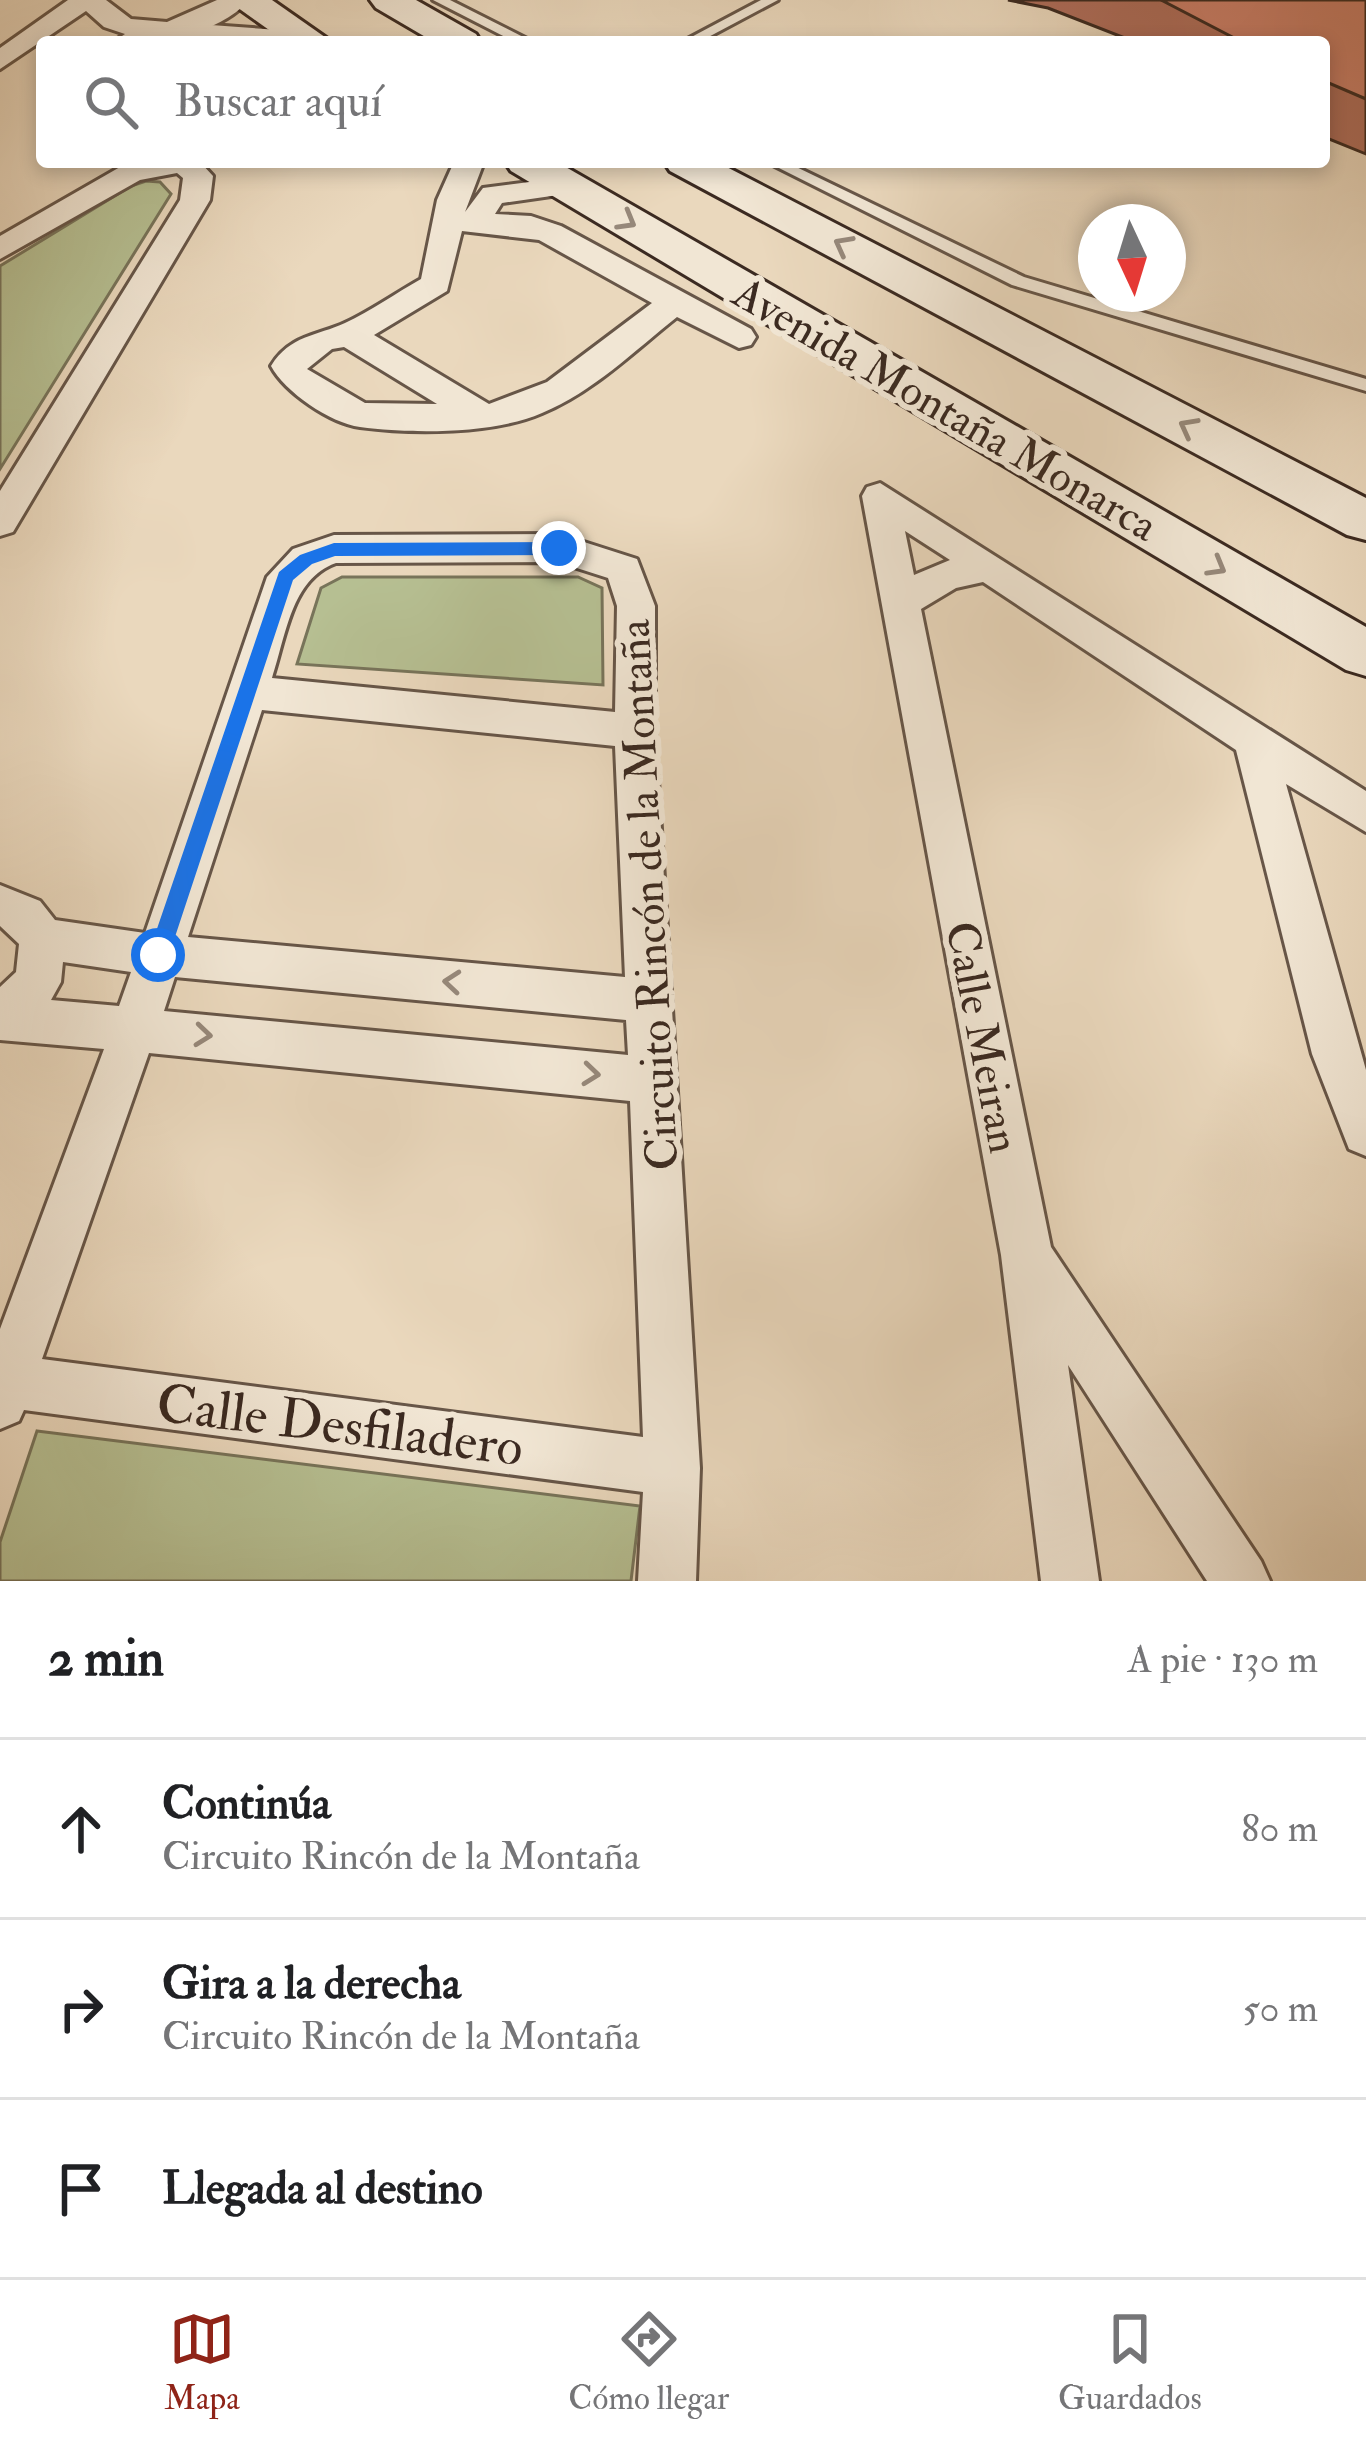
<!DOCTYPE html>
<html lang="es">
<head>
<meta charset="utf-8">
<style>
  :root { --surface:#fff; --page:#f2f2f2; --text:#202124; --muted:#757577; --line:#e0e0e0; --accent:#8f2418 }
  body { margin:0; font-family:"IM FELL Double Pica",serif; background:var(--page); color:var(--text) }
  .compass { position:absolute; left:1078px; top:204px; width:108px; height:108px; border-radius:50%; background:var(--surface); box-shadow:0 6px 18px #0003; rotate:176deg }
  .stop { position:absolute; width:36px; height:36px; margin:-27px; border:9px solid #1a73e8; border-radius:50%; background:#fff }
  .stop.end { background:#1a73e8; border-color:#fff; box-shadow:0 3px 12px #0008 }
  .list { margin:0; padding:0; list-style:none }
  h2 { display:flex; justify-content:space-between; align-items:center; height:156px; margin:0; padding:0 48px; font-size:51px }
  h2 small { font-size:39px; font-weight:400; color:var(--muted) }
  .list li { display:grid; grid-template-columns:78px 1fr auto; gap:36px; align-items:center; box-sizing:border-box; height:180px; padding:0 48px; border-top:3px solid var(--line) }
  .list b { display:block; font-size:45px; white-space:nowrap }
  .list p { margin:0; font-size:39px; white-space:nowrap; color:var(--muted) }
  .list em { font-size:39px; font-style:normal; color:var(--muted) }
  .icon { flex:none; width:66px; height:66px; fill:none; stroke:currentColor; stroke-width:2; stroke-linecap:round; stroke-linejoin:round }
  .map { position:relative; flex:none; width:1366px; height:1581px; overflow:hidden }
  .search { position:absolute; background:var(--surface); box-shadow:0 6px 18px #0003; left:36px; right:36px; top:36px; height:132px; display:flex; align-items:center; gap:30px; box-sizing:border-box; padding:0 42px; border-radius:12px; color:var(--muted); font-size:45px }
  .sheet { height:696px; background:var(--surface) }
  nav { display:flex; justify-content:space-around; align-items:center; box-sizing:border-box; height:168px; border-top:3px solid var(--line); background:var(--surface); font-size:33px; color:var(--muted) }
  nav a { display:grid; justify-items:center; gap:6px }
  nav .on { color:var(--accent) }
  .map>svg:first-child { display:block }
  .green { fill:#b6bf92; stroke:#78745a; stroke-width:3 }
  .lines { fill:none; stroke-linecap:round; stroke-linejoin:round }
  .service-casing { stroke:#675648; stroke-width:6 }
  .minor-casing { stroke:#675648; stroke-width:6 }
  .tertiary-casing { stroke:#675648; stroke-width:6 }
  .secondary-casing { stroke:#3b2a21; stroke-width:6 }
  .service { fill:#f1e6d4; fill-rule:evenodd }
  .minor { fill:#f1e6d4; fill-rule:evenodd }
  .tertiary { fill:#f1e6d4; fill-rule:evenodd }
  .secondary { fill:#f1e6d4; fill-rule:evenodd }
  .wall { fill:#af6e5c; stroke:#3b2a21; stroke-width:3 }
  .building { fill:#cc806b; stroke:#3b2a21; stroke-width:3 }
  .oneway { stroke:#96887a }
  .route { fill:#1a73e8 }
  .labels { text-anchor:middle; stroke-width:12; stroke-linejoin:round; paint-order:stroke }
  .street-label { font-size:45px; fill:#3b2a21; stroke:#f1e6d4 }
  .near-street-label { font-size:54px; fill:#3b2a21; stroke:#f1e6d4 }
</style>
</head>
<body>
<div class="map">
<svg width="1366" height="1581" viewBox="0 0 1366 1581">
  <rect width="100%" height="100%" fill="#ead8bd"/>
  <filter id="stains"><feTurbulence type="fractalNoise" baseFrequency=".00167" numOctaves="4"/><feColorMatrix values="0 0 0 0 .2 0 0 0 0 .09 0 0 0 0 .02 0 0 0 .5 -.17"/></filter>
  <radialGradient id="worn" r=".72"><stop offset=".6" stop-color="#630" stop-opacity="0"/><stop offset="1" stop-color="#630" stop-opacity=".3"/></radialGradient>
  <!-- green -->
  <g class="green">
    <path d="M146 181 160 182 171 194 0 469V266L131 186Z"/>
    <path d="M342 577H578L602 588 603 685 297 664 321 588Z"/>
    <path d="M37 1431 640 1506 631 1581H0V1542Z"/>
  </g>
  <g class="lines">
    <defs>
      <g id="service">
        <path d="M433 0H450L533 42H515Z"/>
        <path d="M761 0H778L699 42H682Z"/>
        <path d="M767 162H786L1024 277 1366 379V391L1012 285Z"/>
      </g>
      <g id="minor">
        <path d="M68 0H106L131 19 167 22 217 0H249C217 36 159 42 113 42L125 34 104 27 86 11 0 69V48Z"/>
        <path d="M142 162H200L213 176 210 200 13 532 0 536V491L180 200 183 178 177 173 140 180 0 259V236L120 167Z"/>
        <path d="M454 162H484L465 212 483 188 568 177 579 180 583 186 579 192 502 203 495 214 531 216 561 226 751 329 756 337 751 345 739 348 677 317C634 351 593 392 542 413 494 434 413 434 360 427 330 423 285 392 271 366 290 335 317 336 345 323 371 311 396 293 421 279L437 200ZM462 231 539 240 652 303 547 382 489 404 374 335 447 291ZM344 347 437 404 365 403 307 369 332 349Z"/>
        <path d="M880 483 1366 791V832L1286 784 1366 1070V1156L1349 1149 1312 1054 1236 750 983 582 956 588 921 609 1051 1247 1261 1561 1270 1581H1207L1068 1365 1099 1581H1041L1001 1255 862 496 867 487ZM905 531 950 560 914 575Z"/>
        <path d="M559 534 637 559 655 606V731L700 1468 696 1581H638L643 1492 24 1410 19 1421 0 1429V1329L104 1049 0 1040V987L16 972 19 944 0 926V885L40 901 55 920 145 933 267 577 293 549 334 535ZM558 562 608 578 617 606 615 712 272 678C286 636 291 579 336 563ZM262 710 615 746 625 977 188 937ZM63 962 131 972 119 1006 51 1000 61 982ZM175 977 626 1020 628 1055 164 1011ZM149 1053 630 1101 643 1437 42 1359Z"/>
      </g>
      <path id="tertiary" d="M197 24 292 31 304 35 310 42H141L139 38 144 31Z"/>
      <g id="secondary">
        <path d="M227 0H272L332 42H286Z"/>
        <path d="M370 0H416L476 34 481 42H434L376 8Z"/>
        <path d="M505 162H557L1366 627V676L1346 670 511 171Z"/>
        <path d="M664 162H717L1366 498V540L1347 535 670 171Z"/>
      </g>
    </defs>
    <!-- service casing -->
    <use href="#service" class="service-casing"/>
    <!-- minor casing -->
    <use href="#minor" class="minor-casing"/>
    <!-- tertiary casing -->
    <use href="#tertiary" class="tertiary-casing"/>
    <!-- secondary casing -->
    <use href="#secondary" class="secondary-casing"/>
    <!-- service -->
    <use href="#service" class="service"/>
    <!-- minor -->
    <use href="#minor" class="minor"/>
    <!-- tertiary -->
    <use href="#tertiary" class="tertiary"/>
    <!-- secondary -->
    <use href="#secondary" class="secondary"/>
  </g>
  <!-- wall -->
  <path class="wall" d="M1008 0H1366V154L1324 137V42H1135L1048 8Z"/>
  <!-- building -->
  <path class="building" d="M1161 0H1366V99L1324 81V42H1242Z"/>
  <!-- one-way arrows -->
  <defs><path id="oneway-chevron" d="M-2-3.5L2.5 0L-2 3.5" fill="none" stroke-width="1.6" stroke-linecap="round" stroke-linejoin="round" transform="scale(3)"/></defs>
  <g class="oneway">
    <use href="#oneway-chevron" transform="translate(627 221) rotate(30)"/>
    <use href="#oneway-chevron" transform="translate(843 245) rotate(-152)"/>
    <use href="#oneway-chevron" transform="translate(1188 427) rotate(-152)"/>
    <use href="#oneway-chevron" transform="translate(1217 567) rotate(30)"/>
    <use href="#oneway-chevron" transform="translate(452 982) rotate(-175)"/>
    <use href="#oneway-chevron" transform="translate(203 1035) rotate(6)"/>
    <use href="#oneway-chevron" transform="translate(591 1074) rotate(6)"/>
  </g>
  <!-- route -->
  <path class="route" d="M559 542 568 548 559 555 335 556 312 564 293 580 169 955 158 964 151 962 148 955 279 572 300 555 334 543Z"/>
  <g class="labels">
    <!-- street labels -->
    <g class="street-label">
      <text transform="translate(946 408) rotate(30)" y="16">Avenida Montaña Monarca</text>
      <text transform="translate(647 895) rotate(-93)" y="16">Circuito Rincón de la Montaña</text>
      <text transform="translate(984 1037) rotate(79)" y="16">Calle Meiran</text>
    </g>
    <!-- near-street labels -->
    <g class="near-street-label">
      <text transform="translate(340 1424) rotate(7)" y="19">Calle Desfiladero</text>
    </g>
  </g>
  <rect width="100%" height="100%" filter="url(#stains)"/>
  <rect width="100%" height="100%" fill="url(#worn)"/>
</svg>
<svg class="compass" viewBox="-18 -18 36 36"><path d="M0-13l5 13h-10z" fill="#e53935"/><path d="M0 13l5-13h-10z" fill="#757577"/></svg>
<div class="stop" style="left:158px;top:955px"></div>
<div class="stop end" style="left:559px;top:548px"></div>
<div class="search"><svg class="icon" aria-label="search" viewBox="0 0 24 24"><circle cx="10" cy="10" r="6"/><path d="M15 15l6 6"/></svg>Buscar aquí</div>
</div>
<section class="sheet">
<h2>2 min<small>A pie · 130 m</small></h2>
<ul class="list">
<li><svg class="icon" aria-label="ahead" viewBox="0 0 24 24"><path d="M12 20V5M6 11l6-6 6 6"/></svg><div><b>Continúa</b><p>Circuito Rincón de la Montaña</p></div><em>80 m</em></li>
<li><svg class="icon" aria-label="right" viewBox="0 0 24 24"><path d="M7 20v-9h11M14 6l5 5-5 5"/></svg><div><b>Gira a la derecha</b><p>Circuito Rincón de la Montaña</p></div><em>50 m</em></li>
<li><svg class="icon" aria-label="arrive" viewBox="0 0 24 24"><path d="M6 21V4h12l-3 4 3 4H6"/></svg><div><b>Llegada al destino</b></div></li>
</ul>
</section>
<nav>
<a class="on"><svg class="icon" aria-label="map" viewBox="0 0 24 24"><path d="M3 6l6-2 6 2 6-2v14l-6 2-6-2-6 2zM9 4v14M15 6v14"/></svg>Mapa</a>
<a><svg class="icon" aria-label="directions" viewBox="0 0 24 24"><path d="M12 3l9 9-9 9-9-9zM9 14v-3h6M13 9l2 2-2 2"/></svg>Cómo llegar</a>
<a><svg class="icon" aria-label="saved" viewBox="0 0 24 24"><path d="M7 4h10v16l-5-4-5 4z"/></svg>Guardados</a>
</nav>
</body>
</html>
